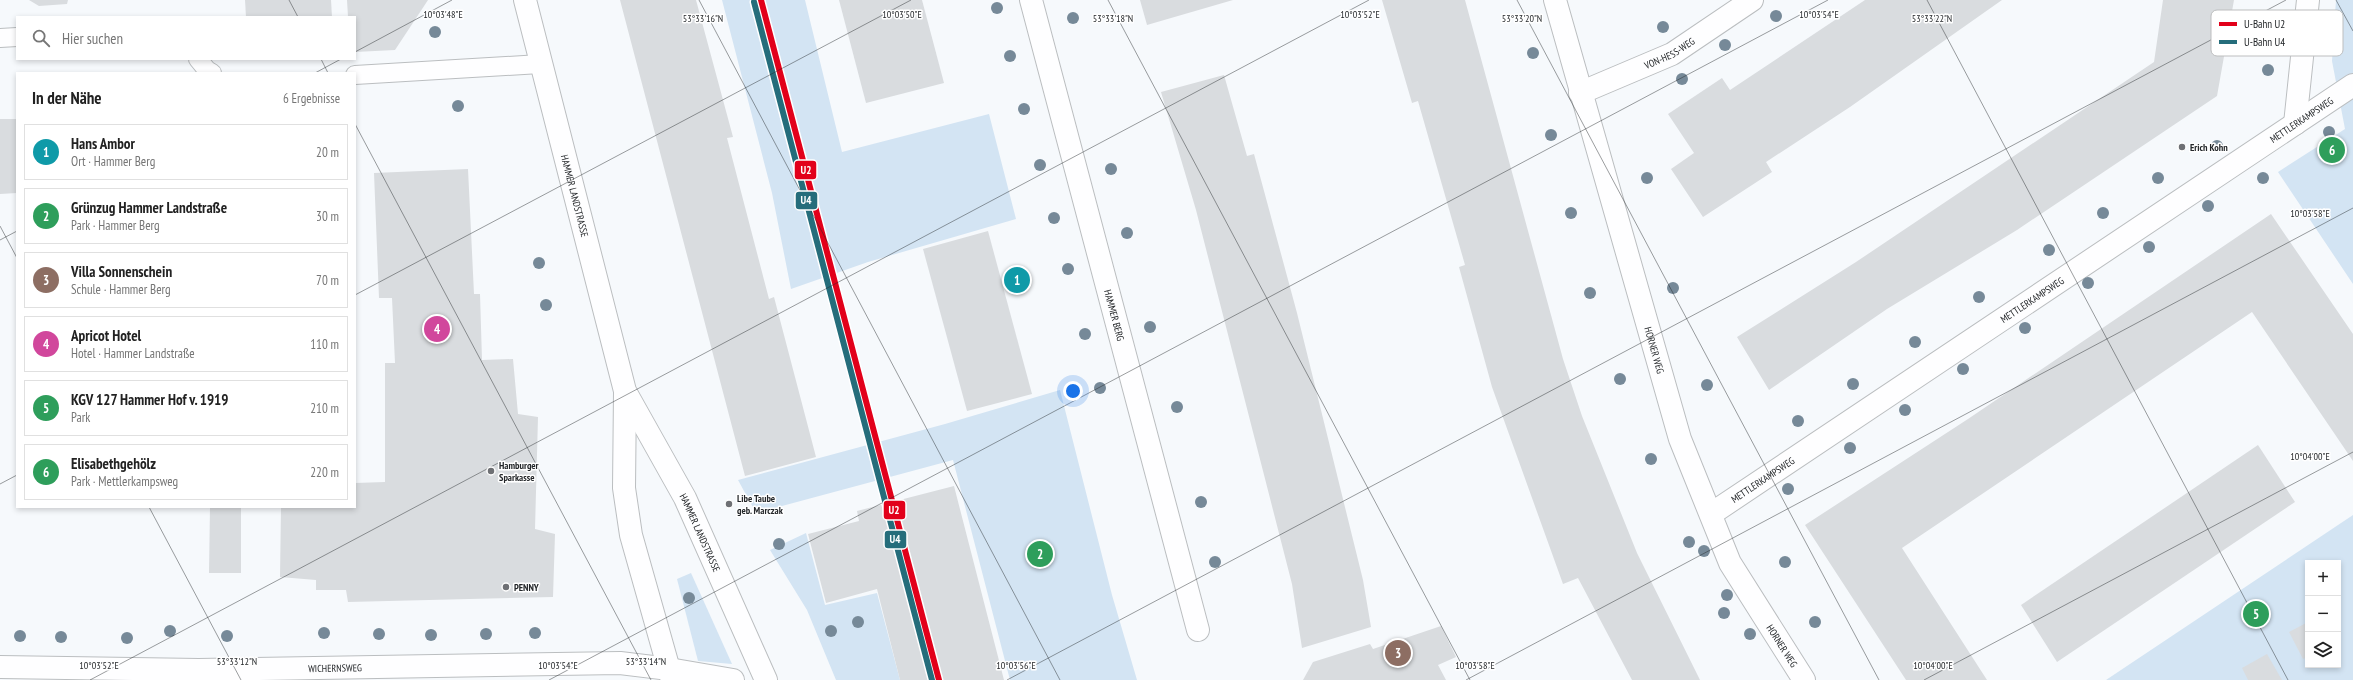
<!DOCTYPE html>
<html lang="de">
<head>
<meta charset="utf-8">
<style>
  :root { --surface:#fff; --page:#f2f2f2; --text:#222; --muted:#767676; --line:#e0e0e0; --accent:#6e7074 }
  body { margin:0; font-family:"PT Sans Narrow",sans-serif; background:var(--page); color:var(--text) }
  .controls { position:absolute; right:12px; bottom:12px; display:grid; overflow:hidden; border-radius:0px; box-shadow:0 2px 6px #0003 }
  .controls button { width:36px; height:36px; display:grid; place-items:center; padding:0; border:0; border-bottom:1px solid var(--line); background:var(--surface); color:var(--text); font:20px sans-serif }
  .you { position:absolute; left:1073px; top:391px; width:14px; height:14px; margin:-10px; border:3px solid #fff; border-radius:50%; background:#1a73e8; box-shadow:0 0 0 6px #1a73e833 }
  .badge { display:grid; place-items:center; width:26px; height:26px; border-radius:50%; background:var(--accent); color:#fff; font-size:13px; font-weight:700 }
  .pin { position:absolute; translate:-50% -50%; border:2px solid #fff; box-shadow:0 1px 4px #0006 }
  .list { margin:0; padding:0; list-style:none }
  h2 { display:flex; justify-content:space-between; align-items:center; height:52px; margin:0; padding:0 16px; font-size:17px }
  h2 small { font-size:13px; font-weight:400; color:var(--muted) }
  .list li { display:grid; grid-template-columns:26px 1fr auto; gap:12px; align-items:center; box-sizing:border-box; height:56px; margin:0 8px 8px; padding:0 8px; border:1px solid var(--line); border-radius:0px }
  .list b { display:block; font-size:15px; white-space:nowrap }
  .list p { margin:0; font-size:13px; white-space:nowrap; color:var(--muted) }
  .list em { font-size:13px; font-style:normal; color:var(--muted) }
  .icon { flex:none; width:22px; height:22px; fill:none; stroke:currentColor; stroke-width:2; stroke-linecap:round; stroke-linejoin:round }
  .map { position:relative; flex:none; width:2353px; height:680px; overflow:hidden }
  .search { position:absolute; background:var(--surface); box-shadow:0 2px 6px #0003; left:16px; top:16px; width:340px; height:44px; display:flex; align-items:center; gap:10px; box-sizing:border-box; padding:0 14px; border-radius:0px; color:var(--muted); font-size:15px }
  .panel { position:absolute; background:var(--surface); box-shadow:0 2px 6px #0003; left:16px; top:72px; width:340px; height:436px; border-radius:0px }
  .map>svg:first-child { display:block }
  .green { fill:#d3e4f3; fill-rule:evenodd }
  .building { fill:#d9dcdf }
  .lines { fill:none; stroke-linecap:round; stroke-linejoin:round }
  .lane-casing { stroke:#bbbec0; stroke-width:20 }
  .street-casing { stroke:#bbbec0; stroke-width:24 }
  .secondary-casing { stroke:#bbbec0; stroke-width:24 }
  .lane { stroke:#fefeff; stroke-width:18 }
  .street { stroke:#fefeff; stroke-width:22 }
  .secondary { stroke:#fefeff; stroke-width:22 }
  .metro-1-casing { stroke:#fff; stroke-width:9 }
  .metro-2-casing { stroke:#fff; stroke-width:9 }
  .metro-1 { stroke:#e2001a; stroke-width:6 }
  .metro-2 { stroke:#256d7b; stroke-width:6 }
  .tree { fill:#768998 }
  .ticks { fill:none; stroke:#24272a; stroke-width:1; stroke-opacity:0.45 }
  .poi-dot { fill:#6e7074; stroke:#fff; stroke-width:1.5 }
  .labels { text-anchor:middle; stroke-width:3; stroke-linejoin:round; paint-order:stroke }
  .street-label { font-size:10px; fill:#24272a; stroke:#fff }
  .poi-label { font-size:10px; font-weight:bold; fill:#24272a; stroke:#fff; text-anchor:start }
  .key { fill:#fff; stroke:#bdbebf; stroke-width:1 }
  .key-label { font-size:11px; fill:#24272a }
  .ticks-label { font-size:10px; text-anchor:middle; fill:#24272a; stroke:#fff; stroke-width:3; stroke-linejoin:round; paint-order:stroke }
  .line-badge { stroke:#fff; stroke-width:1.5 }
  .badge-label { font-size:11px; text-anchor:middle; font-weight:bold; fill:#fff }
</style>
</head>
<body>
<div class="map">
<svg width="2353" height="680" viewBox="0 0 2353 680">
  <rect width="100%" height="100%" fill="#f6f9fc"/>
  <!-- green -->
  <g class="green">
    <path d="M722 0H805L842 152 989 114 1016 219 868 262 791 289 772 193Z"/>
    <path d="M2336 0H2353V284L2278 172 2345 129 2332 61Z"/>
    <path d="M1060 390 1112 595 1137 680H1010L953 460 756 513 738 480 945 424Z"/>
    <path d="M2353 515V680H2106ZM2308 563H2338V665H2308Z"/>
    <path d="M806 533 825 605 877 593 900 680H836L807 610 770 550Z"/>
    <path d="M691 573 732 664 698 661 677 579Z"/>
  </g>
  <!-- building -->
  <g class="building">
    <path d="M29 0H68L67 4 39 6Z"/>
    <path d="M245 0H331L332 17H246Z"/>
    <path d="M347 0H428L395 50 355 52V17H348Z"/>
    <path d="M620 0H696L733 137 727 138 769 299 774 297 816 457 745 476Z"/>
    <path d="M839 0H922L944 83 866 103Z"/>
    <path d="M1140 0H1233L1147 25Z"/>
    <path d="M1382 0H1465L1563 359 1582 416 1637 553 1700 680H1632L1578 578 1563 584 1492 387 1459 267 1465 265 1418 101 1412 103Z"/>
    <path d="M1865 0H2002L1850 107 1766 162 1772 172 1703 217 1671 169 1694 153 1668 114 1722 78 1730 90Z"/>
    <path d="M2163 0H2234L2217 96 2017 230 1887 309 1769 390 1737 337 1856 262 2154 62Z"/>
    <path d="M1224 75 1247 156 1254 154 1297 313 1363 580 1371 627 1302 648 1292 584 1196 210 1161 92Z"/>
    <path d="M0 119H17V193L0 194Z"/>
    <path d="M468 169 474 294H480L482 360 513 359 518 414 538 417 535 529 555 534 553 597 348 602 346 590H316V580L280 577 281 507H355V483L385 482V363H395L392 298H379L374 173Z"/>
    <path d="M2271 214 2353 334V461L2252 312 1902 548 1987 680H1906L1805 525 1968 419Z"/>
    <path d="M988 231 1032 394 967 411 923 249Z"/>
    <path d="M2258 445 2295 502 2057 662 2021 605Z"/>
    <path d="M954 486 1004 680H900L877 589 826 603 808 534 859 521 857 511Z"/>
    <path d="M210 507H241V573H209Z"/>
    <path d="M2308 622V657L2303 659 2289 632Z"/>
    <path d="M1441 626 1456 657 1438 665 1446 680H1303L1313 662 1370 644 1373 649Z"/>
    <path d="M2267 654 2282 680H2248L2242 668Z"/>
  </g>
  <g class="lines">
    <defs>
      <g id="lane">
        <path d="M0 38 17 37"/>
        <path d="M198 59 207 70 212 73"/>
        <path d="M355 75 540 64"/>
      </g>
      <g id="street">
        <path id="s1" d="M1031 0 1198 630"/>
        <path id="s2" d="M1555 0 1680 439 1730 563 1804 680"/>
        <path id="s3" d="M1580 93 1672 54 1752 0"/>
        <path d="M2295 124 2308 0"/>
        <path id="s4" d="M1711 514 2353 85"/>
        <path id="s5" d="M0 667 199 670 620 663 669 669 733 680"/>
      </g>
      <g id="secondary">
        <path id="s6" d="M525 0 625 391 685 498 766 680"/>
        <path d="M625 392 624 488 631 535 672 680"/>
      </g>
    </defs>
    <!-- lane casing -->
    <use href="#lane" class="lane-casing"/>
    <!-- street casing -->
    <use href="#street" class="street-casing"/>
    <!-- secondary casing -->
    <use href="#secondary" class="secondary-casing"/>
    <!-- lane -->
    <use href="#lane" class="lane"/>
    <!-- street -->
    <use href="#street" class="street"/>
    <!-- secondary -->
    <use href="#secondary" class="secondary"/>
    <defs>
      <path id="metro-1" d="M761 0 939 680"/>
      <path id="metro-2" d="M754 2 932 680"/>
    </defs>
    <!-- metro-1 casing -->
    <use href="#metro-1" class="metro-1-casing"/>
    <!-- metro-2 casing -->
    <use href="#metro-2" class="metro-2-casing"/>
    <!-- metro-1 -->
    <use href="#metro-1" class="metro-1"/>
    <!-- metro-2 -->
    <use href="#metro-2" class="metro-2"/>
  </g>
  <!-- trees -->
  <g class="tree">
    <circle cx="997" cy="8" r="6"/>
    <circle cx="1776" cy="16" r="6"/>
    <circle cx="1073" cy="18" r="6"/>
    <circle cx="1663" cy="27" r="6"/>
    <circle cx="435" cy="32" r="6"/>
    <circle cx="1725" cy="45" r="6"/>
    <circle cx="1533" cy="53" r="6"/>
    <circle cx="1010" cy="56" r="6"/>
    <circle cx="2268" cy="70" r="6"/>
    <circle cx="1682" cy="79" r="6"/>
    <circle cx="458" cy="106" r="6"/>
    <circle cx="1024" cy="109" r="6"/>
    <circle cx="2329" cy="132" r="6"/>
    <circle cx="1551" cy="135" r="6"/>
    <circle cx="2217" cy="146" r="6"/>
    <circle cx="1040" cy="165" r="6"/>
    <circle cx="1111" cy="169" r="6"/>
    <circle cx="1647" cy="178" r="6"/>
    <circle cx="2158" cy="178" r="6"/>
    <circle cx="2263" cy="178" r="6"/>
    <circle cx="2208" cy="206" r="6"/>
    <circle cx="1571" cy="213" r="6"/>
    <circle cx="2103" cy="213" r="6"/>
    <circle cx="1054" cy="218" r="6"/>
    <circle cx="1127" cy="233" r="6"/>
    <circle cx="2149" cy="247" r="6"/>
    <circle cx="2049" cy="250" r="6"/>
    <circle cx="539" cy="263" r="6"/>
    <circle cx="1068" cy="269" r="6"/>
    <circle cx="2088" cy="283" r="6"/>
    <circle cx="1673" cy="288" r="6"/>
    <circle cx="1590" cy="293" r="6"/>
    <circle cx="1979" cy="297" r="6"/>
    <circle cx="546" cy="305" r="6"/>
    <circle cx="1150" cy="327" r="6"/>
    <circle cx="2025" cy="328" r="6"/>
    <circle cx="1085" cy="334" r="6"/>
    <circle cx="1915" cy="342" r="6"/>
    <circle cx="1963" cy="369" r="6"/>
    <circle cx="1620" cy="379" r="6"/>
    <circle cx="1853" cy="384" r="6"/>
    <circle cx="1707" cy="385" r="6"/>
    <circle cx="1100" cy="388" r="6"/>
    <circle cx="1177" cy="407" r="6"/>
    <circle cx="1905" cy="410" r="6"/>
    <circle cx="1798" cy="421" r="6"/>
    <circle cx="1850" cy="448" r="6"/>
    <circle cx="1651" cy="459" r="6"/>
    <circle cx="1788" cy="489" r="6"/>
    <circle cx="1201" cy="502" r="6"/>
    <circle cx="1689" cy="542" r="6"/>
    <circle cx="779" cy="544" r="6"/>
    <circle cx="1704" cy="551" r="6"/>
    <circle cx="1215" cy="562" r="6"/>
    <circle cx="1785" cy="562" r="6"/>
    <circle cx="1727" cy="595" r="6"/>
    <circle cx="689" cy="598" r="6"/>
    <circle cx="1724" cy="613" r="6"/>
    <circle cx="858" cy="622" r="6"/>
    <circle cx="1815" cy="622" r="6"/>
    <circle cx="170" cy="631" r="6"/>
    <circle cx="831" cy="631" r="6"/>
    <circle cx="324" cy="633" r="6"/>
    <circle cx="535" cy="633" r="6"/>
    <circle cx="379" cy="634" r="6"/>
    <circle cx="486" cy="634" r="6"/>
    <circle cx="1750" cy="634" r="6"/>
    <circle cx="431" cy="635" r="6"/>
    <circle cx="20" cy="636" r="6"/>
    <circle cx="227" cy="636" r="6"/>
    <circle cx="61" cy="637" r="6"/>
    <circle cx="127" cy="638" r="6"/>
  </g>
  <!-- ticks -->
  <path class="ticks" d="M289 0 298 17M699 0 1060 680M1108 0 1470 680M1517 0 1879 680M1927 0 2288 680M2336 0 2353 31M355 52 452 0M321 59 328 73M315 73 341 59M355 124 651 680M0 226 17 258M0 240 17 231M355 295 911 0M0 484 17 475M149 507 241 680M90 680 1369 0M549 680 1828 0M1007 680 2286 0M1466 680 2353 208M1924 680 2353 452"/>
  <!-- markers -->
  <g class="poi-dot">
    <circle cx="2182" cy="147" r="4"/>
    <circle cx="491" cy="471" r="4"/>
    <circle cx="729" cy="504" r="4"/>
    <circle cx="506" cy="587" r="4"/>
  </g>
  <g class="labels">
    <!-- street labels -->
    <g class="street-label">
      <text dy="4" stroke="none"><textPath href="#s3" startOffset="98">VON-HESS-WEG</textPath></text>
      <text dy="4" stroke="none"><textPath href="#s4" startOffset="710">METTLERKAMPSWEG</textPath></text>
      <text dy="4" stroke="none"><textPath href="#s6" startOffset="202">HAMMER LANDSTRASSE</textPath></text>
      <text dy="4" stroke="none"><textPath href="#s4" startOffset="386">METTLERKAMPSWEG</textPath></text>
      <text dy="4" stroke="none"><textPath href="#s1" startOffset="326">HAMMER BERG</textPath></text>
      <text dy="4" stroke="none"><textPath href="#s2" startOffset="364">HORNER WEG</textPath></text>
      <text dy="4" stroke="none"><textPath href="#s4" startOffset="62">METTLERKAMPSWEG</textPath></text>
      <text dy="4" stroke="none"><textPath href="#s6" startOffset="564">HAMMER LANDSTRASSE</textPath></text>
      <text dy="4" stroke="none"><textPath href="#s2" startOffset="688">HORNER WEG</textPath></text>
      <text dy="4" stroke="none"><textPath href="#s5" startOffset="335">WICHERNSWEG</textPath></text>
    </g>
    <!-- poi labels -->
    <g class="poi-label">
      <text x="2190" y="151">Erich Kohn</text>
      <text x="499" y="469">Hamburger<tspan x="499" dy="12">Sparkasse</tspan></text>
      <text x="737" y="502">Libe Taube<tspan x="737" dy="12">geb. Marczak</tspan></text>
      <text x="514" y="591">PENNY</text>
    </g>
  </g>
  <!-- legend -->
  <rect x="2211" y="10" width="132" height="46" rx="6" class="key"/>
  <rect x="2219" y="22" width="18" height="4" fill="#e2001a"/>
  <rect x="2219" y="40" width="18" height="4" fill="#256d7b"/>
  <g class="key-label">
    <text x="2244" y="28">U-Bahn U2</text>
    <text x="2244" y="46">U-Bahn U4</text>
  </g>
  <g class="ticks-label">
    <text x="443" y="18">10°03'48"E</text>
    <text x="902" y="18">10°03'50"E</text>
    <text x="1819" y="18">10°03'54"E</text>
    <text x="1360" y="18">10°03'52"E</text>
    <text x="703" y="22">53°33'16"N</text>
    <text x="1113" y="22">53°33'18"N</text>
    <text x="1522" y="22">53°33'20"N</text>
    <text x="1932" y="22">53°33'22"N</text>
    <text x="2310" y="217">10°03'58"E</text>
    <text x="2310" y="460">10°04'00"E</text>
    <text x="237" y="665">53°33'12"N</text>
    <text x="646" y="665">53°33'14"N</text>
    <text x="99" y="669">10°03'52"E</text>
    <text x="558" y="669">10°03'54"E</text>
    <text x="1016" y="669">10°03'56"E</text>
    <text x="1475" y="669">10°03'58"E</text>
    <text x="1933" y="669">10°04'00"E</text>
  </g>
  <g class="line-badge">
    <rect x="794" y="160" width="23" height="20" rx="4" fill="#e2001a"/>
    <rect x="795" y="191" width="23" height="19" rx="4" fill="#256d7b"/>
    <rect x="883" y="500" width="23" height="20" rx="4" fill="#e2001a"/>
    <rect x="884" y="530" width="23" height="19" rx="4" fill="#256d7b"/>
  </g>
  <g class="badge-label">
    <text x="806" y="174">U2</text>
    <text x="806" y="204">U4</text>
    <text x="894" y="514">U2</text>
    <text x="895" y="543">U4</text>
  </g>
</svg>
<div class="controls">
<button>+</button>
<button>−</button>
<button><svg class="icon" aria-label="layers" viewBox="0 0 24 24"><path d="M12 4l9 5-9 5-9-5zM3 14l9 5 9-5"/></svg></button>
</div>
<div class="you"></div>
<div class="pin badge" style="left:1017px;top:280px;background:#0f9aa8">1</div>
<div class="pin badge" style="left:1040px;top:554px;background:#2e9e5b">2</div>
<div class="pin badge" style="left:1398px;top:653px;background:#8d6e63">3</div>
<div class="pin badge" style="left:437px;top:329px;background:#d1479c">4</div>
<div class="pin badge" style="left:2256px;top:614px;background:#2e9e5b">5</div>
<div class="pin badge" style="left:2332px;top:150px;background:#2e9e5b">6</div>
<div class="search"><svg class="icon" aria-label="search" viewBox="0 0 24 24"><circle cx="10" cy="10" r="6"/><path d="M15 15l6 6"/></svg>Hier suchen</div>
<section class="panel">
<h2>In der Nähe<small>6 Ergebnisse</small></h2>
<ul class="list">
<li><span class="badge" style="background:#0f9aa8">1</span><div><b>Hans Ambor</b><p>Ort · Hammer Berg</p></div><em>20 m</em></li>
<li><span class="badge" style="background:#2e9e5b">2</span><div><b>Grünzug Hammer Landstraße</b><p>Park · Hammer Berg</p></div><em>30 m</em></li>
<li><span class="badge" style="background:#8d6e63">3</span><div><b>Villa Sonnenschein</b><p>Schule · Hammer Berg</p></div><em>70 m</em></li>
<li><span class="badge" style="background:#d1479c">4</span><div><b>Apricot Hotel</b><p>Hotel · Hammer Landstraße</p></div><em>110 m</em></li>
<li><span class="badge" style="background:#2e9e5b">5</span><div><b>KGV 127 Hammer Hof v. 1919</b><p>Park</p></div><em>210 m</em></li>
<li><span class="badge" style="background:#2e9e5b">6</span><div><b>Elisabethgehölz</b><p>Park · Mettlerkampsweg</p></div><em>220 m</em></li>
</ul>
</section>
</div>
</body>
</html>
